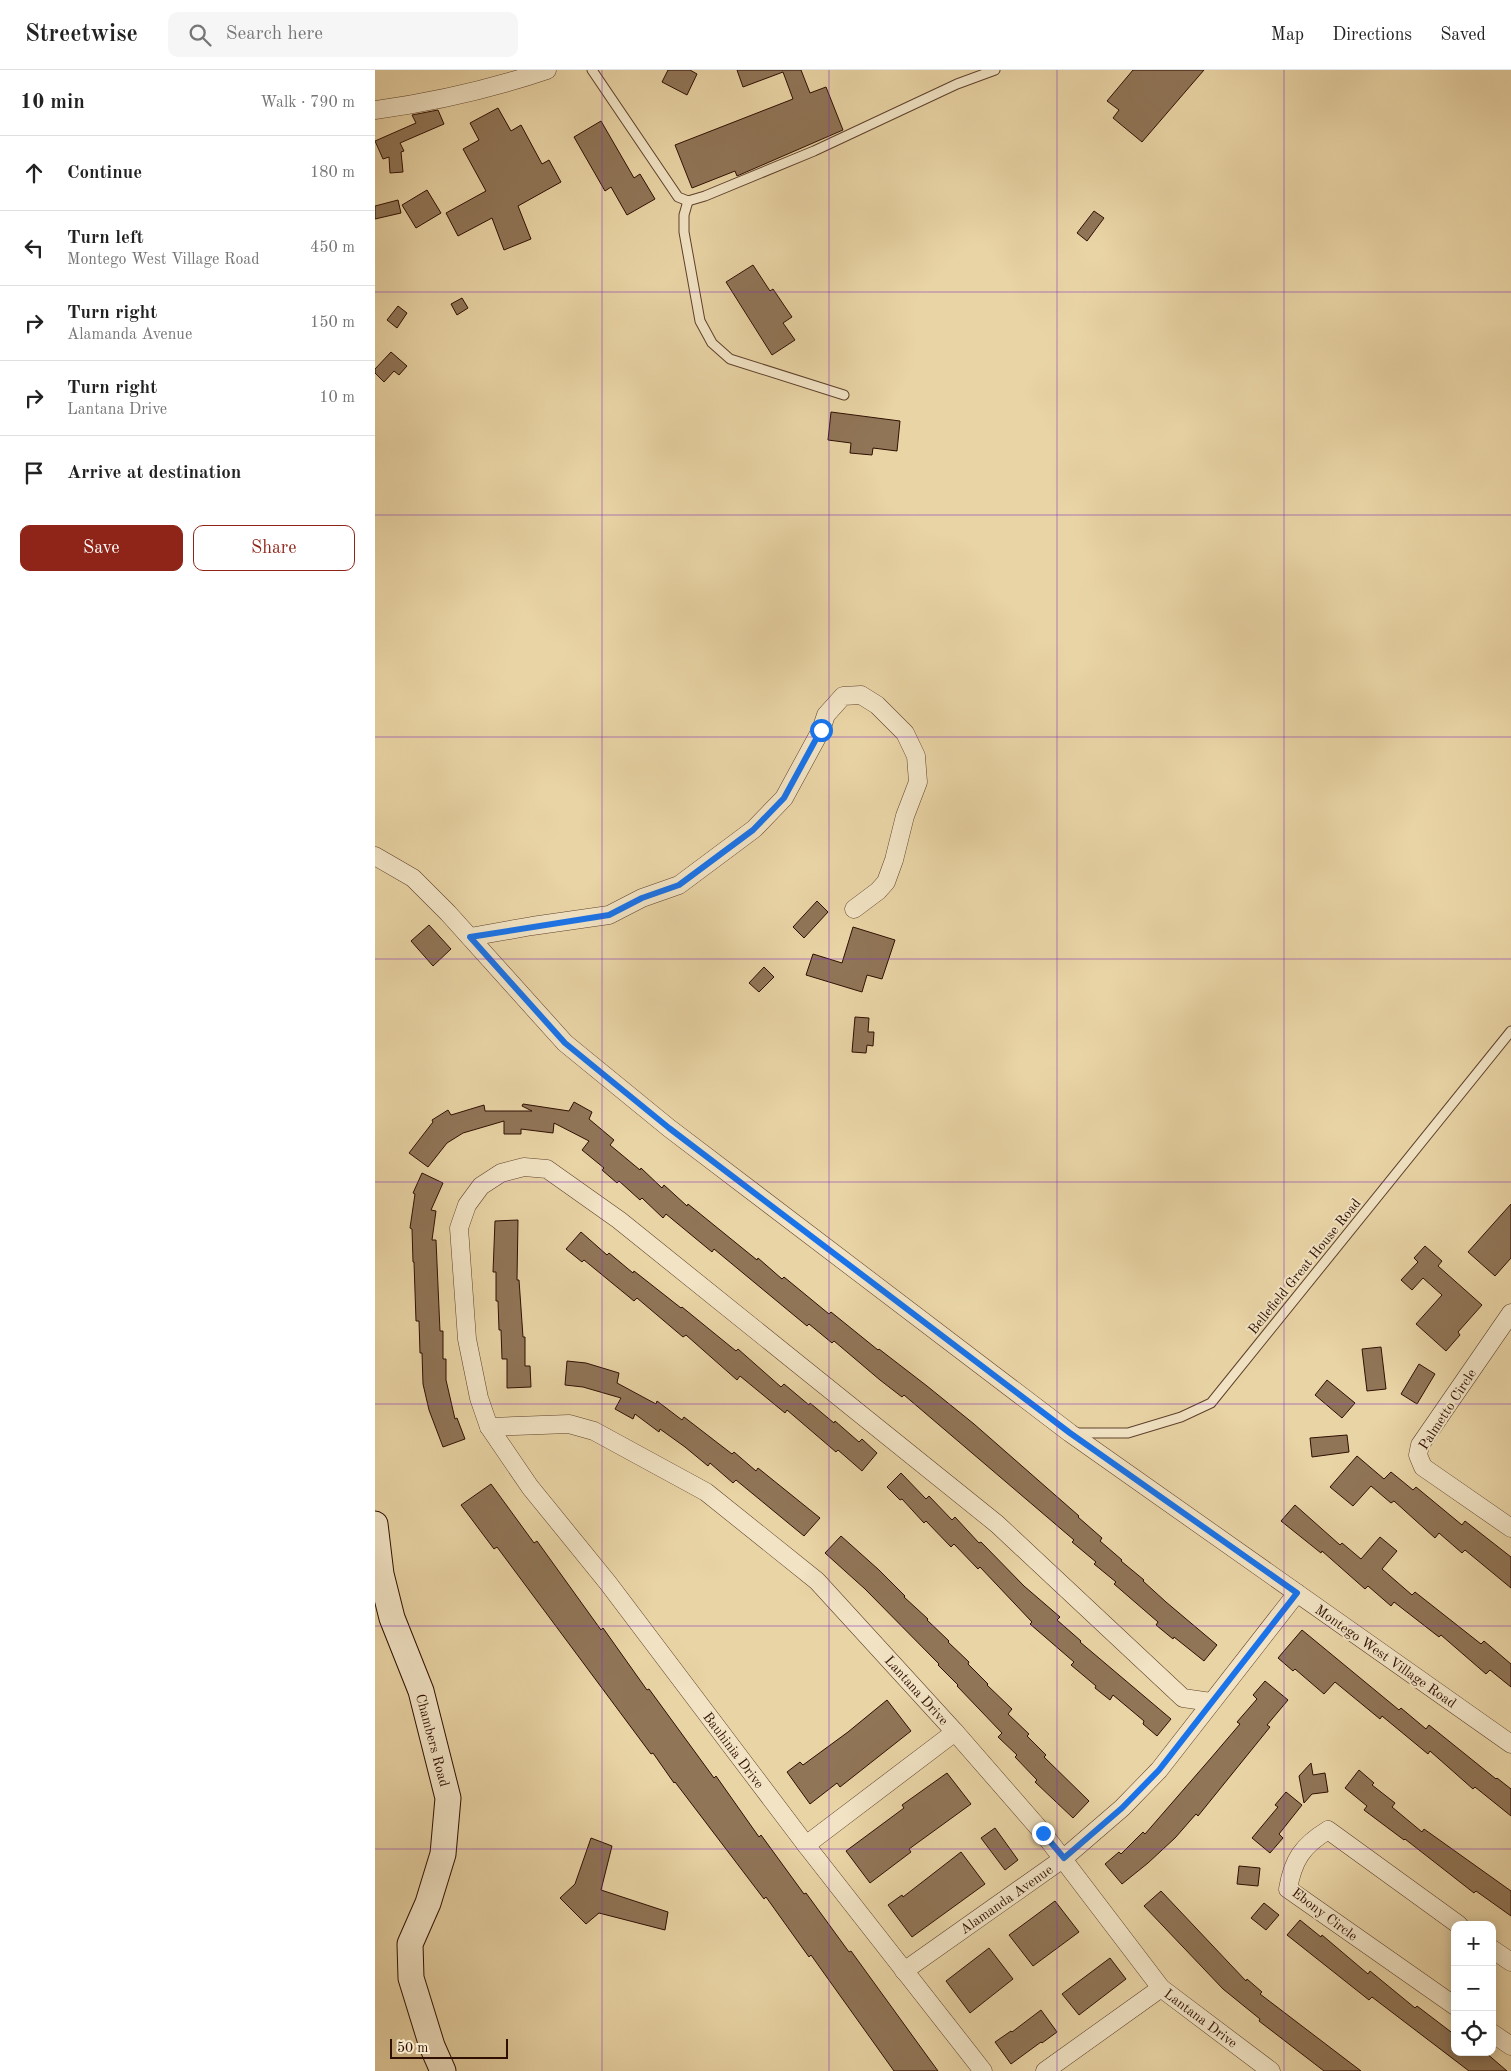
<!DOCTYPE html>
<html lang="en">
<head>
<meta charset="utf-8">
<style>
  :root { --surface:#fff; --page:#f6f6f6; --text:#222; --muted:#767676; --line:#e0e0e0; --accent:#8f2418 }
  body { margin:0; font-family:"Old Standard TT",serif; background:var(--page); color:var(--text) }
  .controls { position:absolute; right:15px; bottom:15px; display:grid; overflow:hidden; border-radius:10px; box-shadow:0 2px 12px #0003 }
  .controls button { width:45px; height:45px; display:grid; place-items:center; padding:0; border:0; border-bottom:1px solid var(--line); background:var(--surface); color:var(--text); font:25px sans-serif }
  .scale { position:absolute; left:15px; bottom:12px; width:118px; box-sizing:border-box; padding-left:5px; border:2px solid #2f0f02; border-top:0; font-size:14px; line-height:18px; white-space:nowrap; color:#2f0f02; -webkit-text-stroke:4px #f1e3c4; paint-order:stroke }
  .stop { position:absolute; width:15px; height:15px; margin:-11px; border:4px solid #1a73e8; border-radius:50%; background:#fff }
  .stop.end { background:#1a73e8; border-color:#fff; box-shadow:0 1px 5px #0008 }
  .list { margin:0; padding:0; list-style:none }
  h2 { display:flex; justify-content:space-between; align-items:center; height:65px; margin:0; padding:0 20px; font-size:21px }
  h2 small { font-size:16px; font-weight:400; color:var(--muted) }
  .list li { display:grid; grid-template-columns:32px 1fr auto; gap:15px; align-items:center; box-sizing:border-box; height:75px; padding:0 20px; border-top:1px solid var(--line) }
  .list b { display:block; font-size:19px; white-space:nowrap }
  .list p { margin:0; font-size:16px; white-space:nowrap; color:var(--muted) }
  .list em { font-size:16px; font-style:normal; color:var(--muted) }
  .actions { display:flex; gap:10px; padding:15px 20px }
  .actions a { flex:1; padding:11px 0; border:1px solid var(--accent); border-radius:10px; text-align:center; font-size:18px; color:var(--accent) }
  .actions .main { background:var(--accent); color:#fff }
  .icon { flex:none; width:28px; height:28px; fill:none; stroke:currentColor; stroke-width:2; stroke-linecap:round; stroke-linejoin:round }
  .map { position:relative; flex:none; width:1136px; height:2001px; overflow:hidden }
  header { display:flex; align-items:center; gap:30px; box-sizing:border-box; height:70px; padding:0 25px; background:var(--surface); border-bottom:1px solid var(--line) }
  header strong { font-size:24px }
  nav { display:flex; gap:28px; margin-inline-start:auto; font-size:18px }
  .search { width:350px; height:45px; background:var(--page); display:flex; align-items:center; gap:12px; box-sizing:border-box; padding:0 18px; border-radius:10px; color:var(--muted); font-size:19px }
  main { display:flex }
  aside { flex:1; background:var(--surface) }
  .map>svg:first-child { display:block }
  .building { fill:#907557; stroke:#2f0f02 }
  .lines { fill:none; stroke-linecap:round; stroke-linejoin:round }
  .lane-casing { stroke:#5e402b; stroke-width:11 }
  .street-casing { stroke:#5e402b; stroke-width:19 }
  .secondary-casing { stroke:#2f0f02; stroke-width:27 }
  .lane { stroke:#f1e3c4; stroke-width:9 }
  .street { stroke:#f1e3c4; stroke-width:18 }
  .secondary { stroke:#f1e3c4; stroke-width:25 }
  .route { stroke:#1a73e8; stroke-width:6 }
  .grid { fill:none; stroke:#7b2cbf; stroke-width:1; stroke-opacity:0.55 }
  .labels { text-anchor:middle; stroke-width:4; stroke-linejoin:round; paint-order:stroke }
  .street-label { font-size:14px; fill:#2f0f02; stroke:#f1e3c4 }
</style>
</head>
<body>
<header>
<strong>Streetwise</strong>
<div class="search"><svg class="icon" aria-label="search" viewBox="0 0 24 24"><circle cx="10" cy="10" r="6"/><path d="M15 15l6 6"/></svg>Search here</div>
<nav><a>Map</a><a>Directions</a><a>Saved</a></nav>
</header>
<main>
<aside>
<h2>10 min<small>Walk · 790 m</small></h2>
<ul class="list">
<li><svg class="icon" aria-label="ahead" viewBox="0 0 24 24"><path d="M12 20V5M6 11l6-6 6 6"/></svg><div><b>Continue</b></div><em>180 m</em></li>
<li><svg class="icon" aria-label="left" viewBox="0 0 24 24"><path d="M17 20v-9H6M10 6l-5 5 5 5"/></svg><div><b>Turn left</b><p>Montego West Village Road</p></div><em>450 m</em></li>
<li><svg class="icon" aria-label="right" viewBox="0 0 24 24"><path d="M7 20v-9h11M14 6l5 5-5 5"/></svg><div><b>Turn right</b><p>Alamanda Avenue</p></div><em>150 m</em></li>
<li><svg class="icon" aria-label="right" viewBox="0 0 24 24"><path d="M7 20v-9h11M14 6l5 5-5 5"/></svg><div><b>Turn right</b><p>Lantana Drive</p></div><em>10 m</em></li>
<li><svg class="icon" aria-label="arrive" viewBox="0 0 24 24"><path d="M6 21V4h12l-3 4 3 4H6"/></svg><div><b>Arrive at destination</b></div></li>
</ul>
<div class="actions"><a class="main">Save</a><a>Share</a></div>
</aside>
<div class="map">
<svg width="1136" height="2001" viewBox="0 0 1136 2001">
  <rect width="100%" height="100%" fill="#e9d4a5"/>
  <filter id="stains"><feTurbulence type="fractalNoise" baseFrequency=".004" numOctaves="4"/><feColorMatrix values="0 0 0 0 .2 0 0 0 0 .09 0 0 0 0 .02 0 0 0 .5 -.17"/></filter>
  <radialGradient id="worn" r=".72"><stop offset=".6" stop-color="#630" stop-opacity="0"/><stop offset="1" stop-color="#630" stop-opacity=".3"/></radialGradient>
  <!-- building -->
  <g class="building">
    <path d="M293 0H315L322 4 312 25 287 12Z"/>
    <path d="M362 0H426L435 23 451 17 468 60 362 106 360 101 317 118 300 75 418 29 408 2 368 17Z"/>
    <path d="M758 0H829L767 72 738 48 744 40 732 31Z"/>
    <path d="M123 38 136 61 146 55 167 94 174 90 186 112 143 136 156 169 129 180 117 148 83 166 71 143 111 121 88 79 104 70 95 53Z"/>
    <path d="M63 40 69 54 25 73 29 81 26 82 28 102 15 103 14 87 8 89 0 71 41 53 37 45Z"/>
    <path d="M226 51 259 108 265 104 280 129 252 145 236 117 230 121 199 67Z"/>
    <path d="M52 120 66 143 41 158 27 135Z"/>
    <path d="M23 130 26 143 0 149V136Z"/>
    <path d="M719 141 729 148 712 171 702 163Z"/>
    <path d="M378 195 395 221 398 219 417 247 408 253 420 270 397 285 351 212Z"/>
    <path d="M87 228 93 238 82 245 76 234Z"/>
    <path d="M23 236 32 243 22 258 12 250Z"/>
    <path d="M16 282 32 296 24 305 19 301 9 312 0 303V299Z"/>
    <path d="M456 342 525 351 522 381 498 378 497 385 475 383 476 373 453 370Z"/>
    <path d="M442 831 453 842 429 868 418 857Z"/>
    <path d="M54 855 76 879 58 896 36 871Z"/>
    <path d="M478 857 520 870 507 909 492 905 487 922 431 905 438 884 467 893Z"/>
    <path d="M389 897 399 907 384 922 374 913Z"/>
    <path d="M480 947 494 948 493 962H499L498 976 492 975 491 983 477 982Z"/>
    <path d="M199 1032 217 1042 214 1049 239 1070 235 1075 265 1100 266 1098 287 1118 289 1115 312 1136 313 1134 382 1190 383 1188 407 1209 409 1207 454 1244 456 1242 503 1280 504 1279 552 1316 599 1354 704 1446 703 1447 727 1468 725 1471 747 1490 746 1491 769 1510 768 1511 791 1532 842 1575 829 1591 799 1567 798 1569 781 1555 783 1552 739 1514 741 1512 719 1494 721 1492 697 1472 699 1470 529 1325 527 1327 505 1310 459 1271 457 1273 434 1254 432 1256 339 1179 337 1182 291 1144 288 1148 267 1128 265 1130 244 1111 242 1113 227 1100 229 1098 207 1080 214 1071 179 1053 178 1063 146 1059V1064H129V1051L88 1063 72 1073 53 1097 34 1083 58 1052 57 1050 73 1040 76 1045 109 1035 110 1041H157L147 1036 148 1034 194 1041Z"/>
    <path d="M47 1103 68 1113 56 1140 61 1141 57 1170H61L65 1261H68V1289H71V1310L80 1349 82 1348 90 1369 68 1377 54 1340 48 1314 47 1283H45L44 1251H41L39 1192H38L37 1159 35 1158 40 1124 38 1123Z"/>
    <path d="M1136 1134V1188L1120 1206 1093 1182Z"/>
    <path d="M143 1150 142 1210H144L148 1267H150V1296H155L156 1317 132 1318V1289H127L126 1260H124L123 1231H121V1202H118L120 1151Z"/>
    <path d="M206 1162 232 1185 234 1183 258 1203 259 1201 306 1238 307 1237 361 1281 363 1279 406 1317 409 1314 434 1335 435 1333 459 1353 460 1351 484 1372 487 1369 502 1383 487 1401 463 1380 461 1382 412 1340 410 1343 365 1306 362 1310 311 1265 308 1267 262 1228 259 1231 209 1190 207 1192 191 1179Z"/>
    <path d="M1050 1176 1067 1191 1063 1196 1107 1235 1083 1262 1085 1265 1071 1281 1041 1254 1067 1225 1048 1208 1037 1220 1026 1210 1043 1192 1039 1188Z"/>
    <path d="M1006 1277 1011 1319 992 1321 987 1279Z"/>
    <path d="M192 1291 211 1293 244 1303 242 1313 281 1334 282 1331 307 1350 309 1347 357 1384 359 1382 381 1401 383 1398 445 1448 429 1466 361 1410 358 1413 335 1393 333 1396 310 1377 285 1359 284 1362 260 1344 258 1349 240 1339 246 1328 208 1317 190 1315Z"/>
    <path d="M1044 1294 1060 1304 1042 1334 1026 1324Z"/>
    <path d="M952 1310 980 1333 967 1348 940 1325Z"/>
    <path d="M972 1365 974 1382 937 1387 935 1368Z"/>
    <path d="M982 1386 1009 1409 1016 1402 1038 1420 1041 1417 1087 1455 1090 1451 1136 1487V1518L1090 1480 1087 1483 1064 1463 1060 1468 1019 1431 1016 1433 996 1416 978 1436 955 1417Z"/>
    <path d="M526 1403 551 1429 554 1426 577 1450 580 1447 604 1473 606 1472 649 1516 685 1547 682 1550 706 1571 705 1572 796 1649 782 1666 768 1654 769 1651 738 1625 735 1630 720 1618 721 1616 696 1595 699 1592 655 1554 657 1552 605 1497 603 1499 579 1474 576 1477 551 1451 549 1453 527 1429 525 1430 512 1417Z"/>
    <path d="M116 1414 159 1473 162 1471 226 1560 228 1558 272 1620 274 1619 339 1708 341 1706 384 1767 386 1765 429 1824 431 1823 474 1882 476 1881 563 2001H519L436 1885 434 1887 391 1827 389 1829 300 1712 299 1713 278 1683 276 1684 122 1477 119 1479 86 1435Z"/>
    <path d="M920 1435 965 1475 967 1473 986 1489 1005 1467 1022 1481 1007 1499 1037 1525 1040 1522 1106 1574 1109 1571 1136 1594V1617L1115 1600 1111 1604 1066 1565 1064 1567 1019 1532 1016 1536 993 1516 990 1519 947 1481 946 1483 906 1451Z"/>
    <path d="M466 1466 504 1500 530 1526 529 1527 553 1549 552 1550 574 1571 573 1572 594 1592 593 1594 613 1614 612 1615 637 1639 633 1644 654 1664 652 1666 671 1685 669 1687 714 1731 698 1748 660 1712 662 1710 640 1687 642 1685 623 1667 627 1663 582 1616 583 1615 563 1595 564 1594 490 1519 450 1483Z"/>
    <path d="M927 1560 1024 1640 1026 1638 1051 1659 1054 1655 1121 1709 1122 1708 1136 1719V1746L1100 1717 1098 1719 1055 1681 1053 1684 1007 1646 1005 1649 960 1612 949 1624 920 1599 918 1601 903 1588Z"/>
    <path d="M890 1611 913 1630 892 1655 895 1657 823 1746 821 1744 800 1768 773 1793 747 1814 730 1794 744 1782 746 1784 768 1762 770 1764 836 1688 865 1654 862 1652 882 1629 878 1625Z"/>
    <path d="M512 1630 536 1661 465 1717 462 1713 435 1734 412 1702 425 1692 428 1695 473 1662Z"/>
    <path d="M936 1693 938 1705 950 1703 953 1722 937 1724 929 1733 924 1706Z"/>
    <path d="M984 1700 999 1713 997 1715 1020 1733 1017 1737 1047 1762 1049 1759 1136 1821V1846L1101 1821 1099 1823 1030 1769 1029 1770 989 1740 992 1736 970 1718Z"/>
    <path d="M572 1703 596 1734 534 1779 536 1782 495 1813 471 1781 529 1738 527 1735Z"/>
    <path d="M911 1722 927 1735 904 1764 908 1768 895 1783 877 1768 903 1737 900 1735Z"/>
    <path d="M620 1758 643 1790 630 1800 606 1768Z"/>
    <path d="M216 1768 237 1776 226 1820 293 1842 290 1860 224 1843 211 1854 185 1828 200 1814Z"/>
    <path d="M586 1782 610 1814 537 1867 513 1835 527 1825 528 1827Z"/>
    <path d="M864 1796 885 1798 883 1816 862 1814Z"/>
    <path d="M786 1821 871 1911 872 1909 887 1922 885 1924 986 2001H949L884 1951 885 1949 848 1919 769 1836Z"/>
    <path d="M680 1831 704 1862 658 1896 634 1865Z"/>
    <path d="M889 1833 904 1845 891 1860 876 1848Z"/>
    <path d="M925 1850 946 1867 947 1865 993 1904 995 1901 1040 1938 1042 1936 1080 1965V1982H1110L1132 2001H1094L997 1927 994 1930 912 1865Z"/>
    <path d="M614 1878 638 1909 595 1943 571 1911Z"/>
    <path d="M735 1888 751 1909 704 1945 687 1924Z"/>
    <path d="M666 1940 682 1962 667 1973 666 1972 636 1994 620 1972 636 1961 637 1962Z"/>
  </g>
  <g class="lines">
    <defs>
      <g id="lane">
        <path d="M217 0 303 127 313 131 330 126 439 81 582 14 620 0"/>
        <path d="M313 131 309 145V162L325 251 337 273 355 289 469 325"/>
        <path d="M700 1363H753L806 1347 836 1333 1136 961"/>
      </g>
      <g id="street">
        <path d="M0 40C59 32 116 19 172 0"/>
        <path d="M0 786 38 808 73 843 190 973 294 1058 695 1363 1136 1674"/>
        <path d="M95 867 157 856 234 845 267 828 304 815 379 759 409 728 446 660 451 645 468 626 486 625 502 635 530 663 541 686 543 712 530 746 519 790 511 812 503 821 479 839"/>
        <path d="M1136 1243 1045 1375 1043 1385 1048 1397 1136 1458"/>
        <path d="M114 1357 194 1354 219 1361 331 1422 442 1511 580 1662 668 1763 786 1918 896 2001"/>
        <path d="M431 1775 580 1662"/>
        <path d="M1117 1879 1136 1892"/>
        <path d="M529 1901 689 1788 747 1738 784 1700 922 1523"/>
        <path d="M1080 1936 913 1819C918 1790 927 1776 953 1760L1084 1855"/>
        <path d="M1117 1963 1136 1976"/>
        <path d="M608 2001 431 1775 233 1513 155 1417 114 1357 104 1328 92 1269 84 1158 92 1135 106 1116 126 1103 149 1097 172 1099 244 1150 622 1454 808 1628 836 1632"/>
        <path d="M670 2001 786 1918"/>
      </g>
      <path id="secondary" d="M0 1454 6 1504 17 1548 46 1621 73 1728 68 1784 53 1833 35 1874 36 1908 57 1976 68 2001"/>
    </defs>
    <!-- lane casing -->
    <use href="#lane" class="lane-casing"/>
    <!-- street casing -->
    <use href="#street" class="street-casing"/>
    <!-- secondary casing -->
    <use href="#secondary" class="secondary-casing"/>
    <!-- lane -->
    <use href="#lane" class="lane"/>
    <!-- street -->
    <use href="#street" class="street"/>
    <!-- secondary -->
    <use href="#secondary" class="secondary"/>
  </g>
  <g class="lines">
    <!-- route -->
    <path class="route" d="M446 660 409 728 378 760 304 815 267 828 234 845 95 867 190 973 294 1058 695 1363 922 1523 784 1700 747 1738 689 1788 668 1763"/>
  </g>
  <!-- grid -->
  <path class="grid" d="M227 0V2001M454 0V2001M682 0V2001M909 0V2001M0 222H1136M0 445H1136M0 667H1136M0 889H1136M0 1112H1136M0 1334H1136M0 1556H1136M0 1779H1136"/>
  <g class="labels">
    <!-- street labels -->
    <g class="street-label">
      <text transform="translate(929 1196) rotate(-51)" y="5">Bellefield Great House Road</text>
      <text transform="translate(1072 1339) rotate(-57)" y="5">Palmetto Circle</text>
      <text transform="translate(1011 1586) rotate(35)" y="5">Montego West Village Road</text>
      <text transform="translate(542 1620) rotate(48)" y="5">Lantana Drive</text>
      <text transform="translate(58 1670) rotate(75)" y="5">Chambers Road</text>
      <text transform="translate(359 1680) rotate(53)" y="5">Bauhinia Drive</text>
      <text transform="translate(631 1829) rotate(-35)" y="5">Alamanda Avenue</text>
      <text transform="translate(950 1844) rotate(37)" y="5">Ebony Circle</text>
      <text transform="translate(826 1948) rotate(37)" y="5">Lantana Drive</text>
    </g>
  </g>
  <rect width="100%" height="100%" filter="url(#stains)"/>
  <rect width="100%" height="100%" fill="url(#worn)"/>
</svg>
<div class="controls">
<button>+</button>
<button>−</button>
<button><svg class="icon" aria-label="locate" viewBox="0 0 24 24"><circle cx="12" cy="12" r="6"/><path d="M12 2v4M12 18v4M2 12h4M18 12h4"/></svg></button>
</div>
<div class="scale">50 m</div>
<div class="stop" style="left:446px;top:660px"></div>
<div class="stop end" style="left:668px;top:1763px"></div>
</div>
</main>
</body>
</html>
